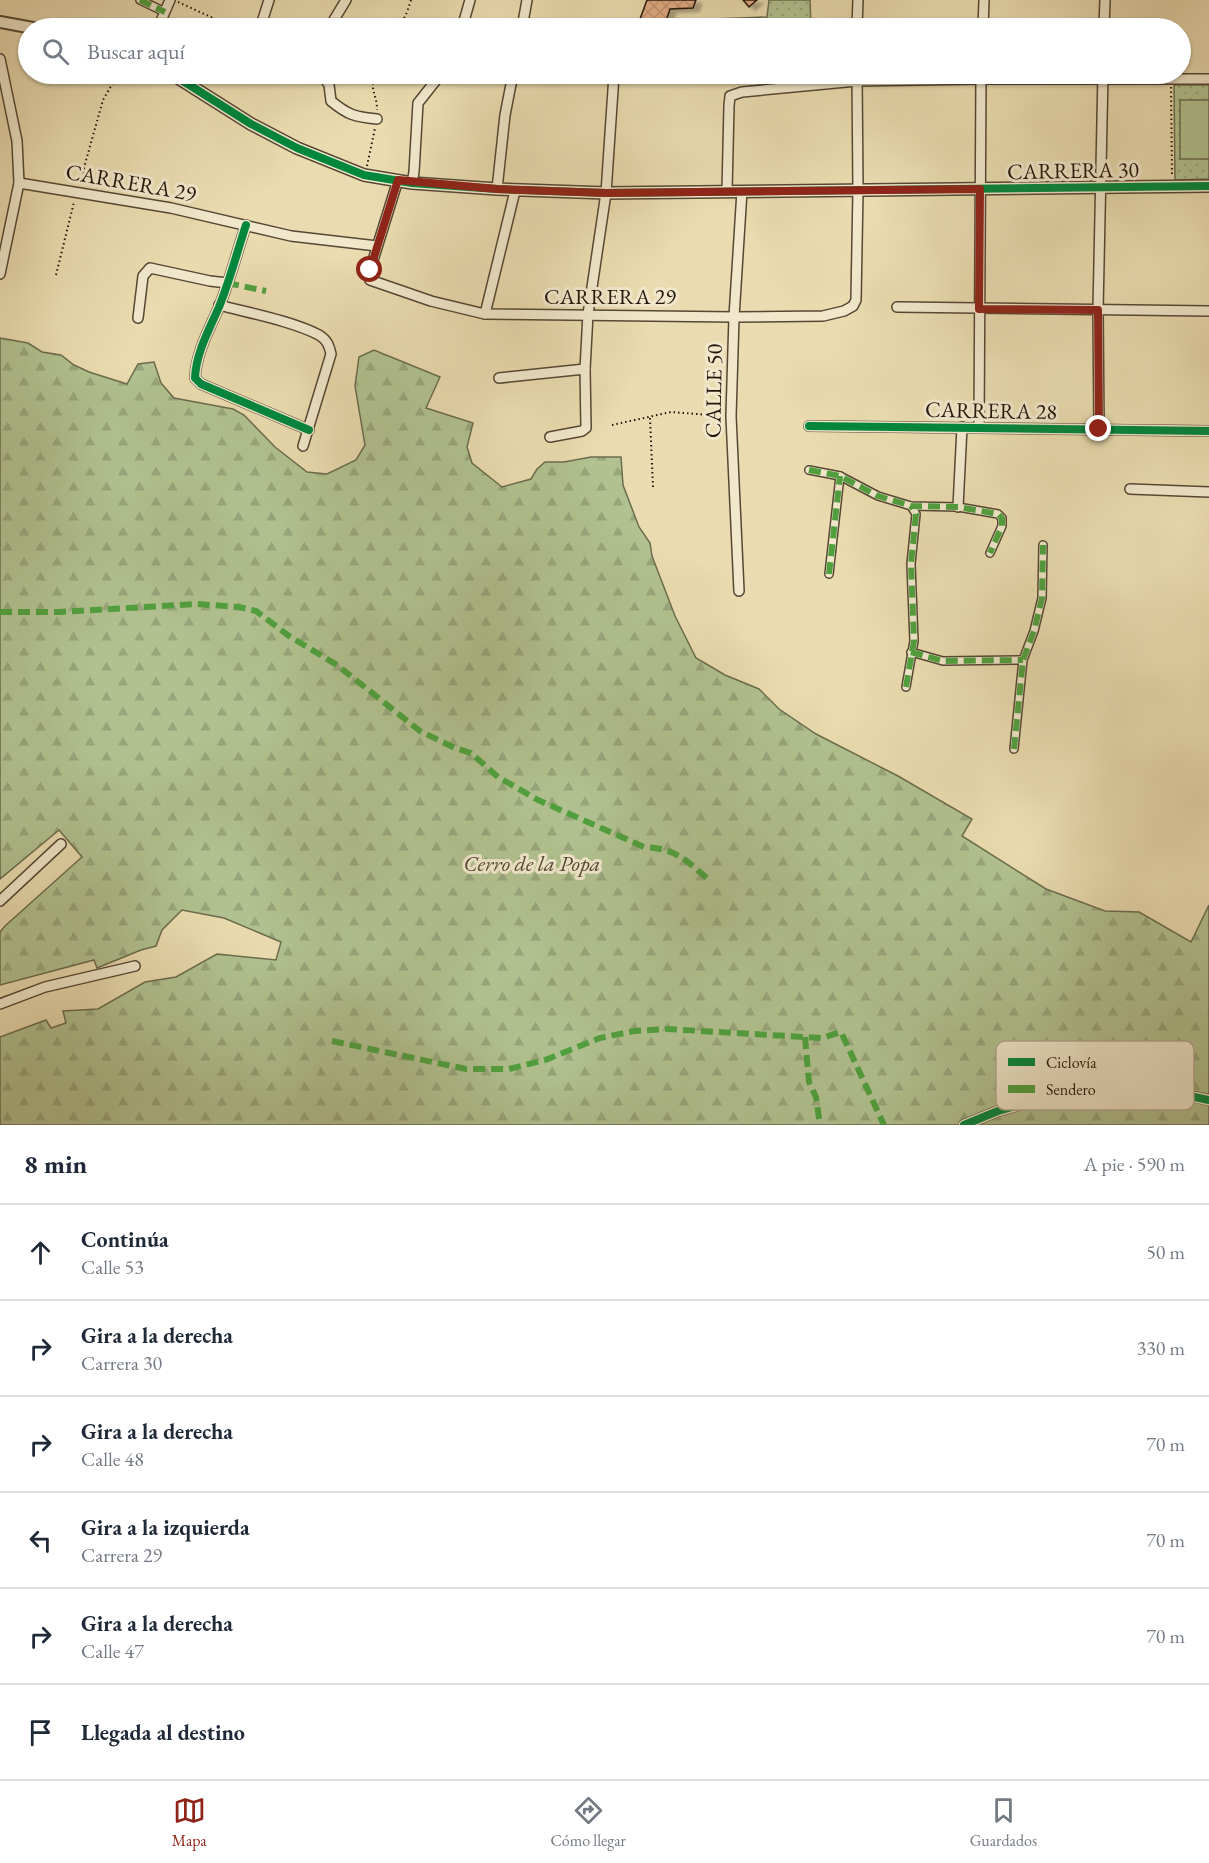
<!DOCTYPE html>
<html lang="es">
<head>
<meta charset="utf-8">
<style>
  :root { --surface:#fff; --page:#f6f6f7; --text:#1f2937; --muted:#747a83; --line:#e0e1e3; --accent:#8f2418 }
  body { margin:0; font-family:"EB Garamond",serif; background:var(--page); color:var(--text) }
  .stop { position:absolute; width:18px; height:18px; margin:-14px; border:4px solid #8f2418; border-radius:50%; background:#fff }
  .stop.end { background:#8f2418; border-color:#fff; box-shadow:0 2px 6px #0008 }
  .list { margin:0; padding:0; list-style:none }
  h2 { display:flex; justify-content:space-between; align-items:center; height:78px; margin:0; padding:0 24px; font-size:26px }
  h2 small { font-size:20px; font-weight:400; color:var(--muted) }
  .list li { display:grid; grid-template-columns:39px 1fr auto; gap:18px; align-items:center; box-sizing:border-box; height:96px; padding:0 24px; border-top:2px solid var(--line) }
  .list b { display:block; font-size:22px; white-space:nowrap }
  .list p { margin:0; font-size:20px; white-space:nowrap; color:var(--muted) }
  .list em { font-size:20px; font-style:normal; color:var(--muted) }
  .icon { flex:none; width:33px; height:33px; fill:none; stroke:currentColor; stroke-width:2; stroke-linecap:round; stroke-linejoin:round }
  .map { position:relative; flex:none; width:1209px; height:1125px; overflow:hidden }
  .search { position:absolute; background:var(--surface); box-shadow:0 2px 4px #0004; left:18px; right:18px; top:18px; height:66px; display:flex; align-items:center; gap:15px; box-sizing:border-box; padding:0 21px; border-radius:33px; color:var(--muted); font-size:22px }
  .sheet { height:654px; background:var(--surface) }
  nav { display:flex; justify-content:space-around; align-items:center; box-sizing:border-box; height:84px; border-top:2px solid var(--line); background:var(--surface); font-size:16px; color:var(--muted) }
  nav a { display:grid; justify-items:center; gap:3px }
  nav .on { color:var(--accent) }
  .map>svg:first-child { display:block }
  .grass { fill:url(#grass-dots); stroke:#6b6c4d; stroke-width:1.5 }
  .forest { fill:url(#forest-firs); stroke:#6b6c4d; stroke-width:1.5 }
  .garden { fill:#b1c290; stroke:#6b6c4d; stroke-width:1.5 }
  .building { fill:url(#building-cross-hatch); stroke:#25150a; stroke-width:1.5; filter:url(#shadow) }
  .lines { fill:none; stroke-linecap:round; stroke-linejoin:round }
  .pedestrian-casing { stroke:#564734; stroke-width:10 }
  .minor-casing { stroke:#564734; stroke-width:12 }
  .tertiary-casing { stroke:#564734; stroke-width:14 }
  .path { stroke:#25150a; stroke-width:2; stroke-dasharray:1.5 3; stroke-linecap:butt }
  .pedestrian { stroke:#f1e8cc; stroke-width:7 }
  .minor { stroke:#f1e8cc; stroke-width:9 }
  .tertiary { stroke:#f1e8cc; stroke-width:10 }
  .quiet { stroke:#50a03e; stroke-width:6; stroke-dasharray:12 6; stroke-linecap:butt }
  .cycleway-casing { stroke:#f1e8cc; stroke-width:11 }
  .cycleway { stroke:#00873e; stroke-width:8 }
  .route { stroke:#8f2418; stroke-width:8 }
  .labels { text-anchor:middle; stroke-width:6; stroke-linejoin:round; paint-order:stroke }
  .street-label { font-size:22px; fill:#25150a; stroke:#f1e8cc }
  .park-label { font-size:22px; font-style:italic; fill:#4f4932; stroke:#f1e8cc }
  .key { fill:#f1e8cc; stroke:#b4a992; stroke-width:1.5 }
  .key-label { font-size:16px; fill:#25150a }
</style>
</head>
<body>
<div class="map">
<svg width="1209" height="1125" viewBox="0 0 1209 1125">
  <defs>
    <pattern id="grass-dots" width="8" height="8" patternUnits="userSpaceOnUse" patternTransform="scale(1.5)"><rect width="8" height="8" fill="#b1c290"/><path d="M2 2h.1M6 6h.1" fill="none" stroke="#98a67b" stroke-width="1.8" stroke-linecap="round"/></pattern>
    <pattern id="forest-firs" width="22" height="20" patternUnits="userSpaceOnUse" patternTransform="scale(1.5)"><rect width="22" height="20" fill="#b1c290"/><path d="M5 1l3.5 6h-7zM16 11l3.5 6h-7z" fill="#98a67b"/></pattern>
    <pattern id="building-cross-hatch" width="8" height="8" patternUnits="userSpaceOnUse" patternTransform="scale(1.5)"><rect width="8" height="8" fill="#e4ae86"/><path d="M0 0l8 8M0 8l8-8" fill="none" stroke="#c39572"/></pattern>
    <filter id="shadow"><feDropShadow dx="6" dy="3.5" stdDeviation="1.5" flood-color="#0004"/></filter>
  </defs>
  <rect width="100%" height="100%" fill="#eadcb0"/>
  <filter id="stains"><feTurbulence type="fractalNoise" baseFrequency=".00333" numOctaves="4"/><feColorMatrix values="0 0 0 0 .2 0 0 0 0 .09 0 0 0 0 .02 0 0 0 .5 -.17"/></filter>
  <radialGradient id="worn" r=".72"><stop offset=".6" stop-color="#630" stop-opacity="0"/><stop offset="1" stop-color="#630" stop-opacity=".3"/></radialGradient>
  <!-- grass -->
  <g class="grass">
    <path d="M769 0H810L811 28H716L715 19 767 17Z"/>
    <path d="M1174 85H1209V179L1175 180Z"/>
  </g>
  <!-- forest -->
  <path class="forest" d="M0 338 28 343 42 352 61 355 74 365 89 372 127 384 138 364 154 362 161 383 174 398 233 409 244 415 275 447 307 472 327 474 356 460 365 445 355 386 359 357 374 350 440 377 426 408 473 423 467 447 472 463 502 487 531 479 537 469 545 462H564L591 457H621L623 485 639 527 650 543 652 556 675 616 696 658 725 675 759 689 779 709 816 734 898 776 972 819 962 836 1046 889 1105 911 1139 912 1191 942 1209 905V1125H0V1037L46 1020 51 1028 66 1023 63 1011 98 1009 145 982 176 977 217 954 276 960 281 942 224 918 182 910 162 930 156 946 141 950 97 968 94 960 0 985V932L5 926 82 857 59 830 0 879Z"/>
  <!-- garden -->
  <rect class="garden" x="1180" y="100" width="29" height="59"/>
  <!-- building -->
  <g class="building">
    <path d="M647 0H696L693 8 670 9 664 27 640 19Z"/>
    <path d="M743 0H757L749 7Z"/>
  </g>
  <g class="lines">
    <defs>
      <g id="pedestrian">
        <path d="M140 0 165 12"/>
        <path d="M809 470 840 476 878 496 911 506 958 507 998 514 1002 518V526L990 553"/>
        <path d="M829 574 840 476"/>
        <path d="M911 652 943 661 1023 660"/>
        <path d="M906 687 914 641 911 564 916 514 911 506"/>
        <path d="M1014 749 1023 660 1034 631 1042 598 1043 545"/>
      </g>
      <g id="minor">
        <path d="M262 22 269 0"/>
        <path d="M158 28 170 0"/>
        <path d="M329 28 346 0"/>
        <path d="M462 28 470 0"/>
        <path d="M522 28 527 0"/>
        <path d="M857 28 858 0"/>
        <path d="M983 28 984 0"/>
        <path d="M1104 28 1105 0"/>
        <path d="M0 59 17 141 19 183 0 274"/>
        <path d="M322 74 329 85 331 101C348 115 355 117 377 119"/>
        <path d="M398 180 370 270V280L431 301 485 314 734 317 823 316 844 311 853 306 856 300 858 190 857 74"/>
        <path d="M19 183 171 208 291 236 377 246"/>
        <path d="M412 183 414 172 418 103 441 74"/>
        <path d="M497 189 505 115 513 74"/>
        <path d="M727 191 729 106 730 96 742 92 857 81 981 79H1209"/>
        <path d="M246 225C237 252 230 280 219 307 209 330 196 353 195 378L201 384 309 430"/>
        <path d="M219 305C249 313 292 321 319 335 327 340 329 345 331 354L303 446"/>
        <path d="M897 307 1209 311"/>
        <path d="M485 314 515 191"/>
        <path d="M138 318 143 276 150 268 210 281 227 283"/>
        <path d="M499 378 585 369"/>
        <path d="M809 426 1209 431"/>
        <path d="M979 428 981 74"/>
        <path d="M1099 429 1098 310 1103 74"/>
        <path d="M550 437 582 431 586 428 585 369 588 314 606 193 614 75"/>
        <path d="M1130 489 1209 492"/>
        <path d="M958 507 962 427"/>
        <path d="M739 591 731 416 734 317 742 191"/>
        <path d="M0 901 61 844"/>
        <path d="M0 1004 45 987 135 966"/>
        <path d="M964 1125 998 1111 1078 1088 1111 1082 1138 1085 1209 1100"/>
      </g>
      <g id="tertiary">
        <path d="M0 22 33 28"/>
        <path d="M172 74 251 124 297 148 364 175 412 183 497 189 606 193 1209 186"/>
      </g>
    </defs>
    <!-- pedestrian casing -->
    <use href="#pedestrian" class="pedestrian-casing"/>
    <!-- minor casing -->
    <use href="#minor" class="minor-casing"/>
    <!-- tertiary casing -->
    <use href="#tertiary" class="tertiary-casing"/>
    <!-- path -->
    <g class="path">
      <path d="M178 2 224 23"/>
      <path d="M395 28C405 21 407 12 411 0"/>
      <path d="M374 74C370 92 377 94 377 110"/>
      <path d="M1171 87 1172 175"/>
      <path d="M367 166 375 128"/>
      <path d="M80 182 103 100 118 74"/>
      <path d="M56 275 74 202"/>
      <path d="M650 418 653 487"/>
      <path d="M612 425 671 412 722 416"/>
    </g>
    <!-- pedestrian -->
    <use href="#pedestrian" class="pedestrian"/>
    <!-- minor -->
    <use href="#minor" class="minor"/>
    <!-- tertiary -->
    <use href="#tertiary" class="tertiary"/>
    <!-- quiet -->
    <g class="quiet">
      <path d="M140 0 165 12"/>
      <path d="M227 283 266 291"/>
      <path d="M809 470 840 476 878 496 911 506 958 507 998 514 1002 518V526L990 553"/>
      <path d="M829 574 840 476"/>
      <path d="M0 612H59L197 604 239 607 256 611 289 636 337 665 420 731 455 748 471 753 498 777 538 800 644 847C677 849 683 858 708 879"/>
      <path d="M911 652 943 661 1023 660"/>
      <path d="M906 687 914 641 911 564 916 514 911 506"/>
      <path d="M1014 749 1023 660 1034 631 1042 598 1043 545"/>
      <path d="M805 1037 809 1082 816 1097 820 1125"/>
      <path d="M332 1041 466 1069H509L545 1060 600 1038 634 1031 667 1029 822 1038 841 1032 884 1125"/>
    </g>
    <defs>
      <g id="cycleway">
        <path d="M172 74 251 124 297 148 364 175 412 183 497 189 606 193 1209 186"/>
        <path d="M246 225C237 252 230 280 219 307 209 330 196 353 195 378L201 384 309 430"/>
        <path d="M809 426 1209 431"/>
        <path d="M964 1125 998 1111 1078 1088 1111 1082 1138 1085 1209 1100"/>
      </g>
    </defs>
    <!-- cycleway casing -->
    <use href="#cycleway" class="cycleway-casing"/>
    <!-- cycleway -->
    <use href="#cycleway" class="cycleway"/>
  </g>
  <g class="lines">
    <!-- route -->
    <path class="route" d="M370 270 398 180 497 189 606 193 980 189 979 309 1098 310 1099 429"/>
  </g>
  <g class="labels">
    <!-- street labels -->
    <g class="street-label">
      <text transform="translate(1073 170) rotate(-1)" y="8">CARRERA 30</text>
      <text transform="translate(131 182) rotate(10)" y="8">CARRERA 29</text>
      <text x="610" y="304">CARRERA 29</text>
      <text transform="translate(713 391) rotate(-89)" y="8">CALLE 50</text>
      <text transform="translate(991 410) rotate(1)" y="8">CARRERA 28</text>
    </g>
    <!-- park labels -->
    <g class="park-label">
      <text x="532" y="871">Cerro de la Popa</text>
    </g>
  </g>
  <!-- legend -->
  <rect x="996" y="1041" width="198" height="69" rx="9" class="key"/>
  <rect x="1008" y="1058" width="27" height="8" fill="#00873e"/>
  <rect x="1008" y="1085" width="27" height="8" fill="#50a03e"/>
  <g class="key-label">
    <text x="1046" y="1068">Ciclovía</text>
    <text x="1046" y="1095">Sendero</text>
  </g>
  <rect width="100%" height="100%" filter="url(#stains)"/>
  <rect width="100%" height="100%" fill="url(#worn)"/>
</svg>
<div class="stop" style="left:370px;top:270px"></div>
<div class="stop end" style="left:1099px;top:429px"></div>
<div class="search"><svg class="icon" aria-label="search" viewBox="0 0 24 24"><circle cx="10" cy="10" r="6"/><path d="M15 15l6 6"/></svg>Buscar aquí</div>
</div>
<section class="sheet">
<h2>8 min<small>A pie · 590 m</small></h2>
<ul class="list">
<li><svg class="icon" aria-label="ahead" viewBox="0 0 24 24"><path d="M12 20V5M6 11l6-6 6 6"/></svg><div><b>Continúa</b><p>Calle 53</p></div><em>50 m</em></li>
<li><svg class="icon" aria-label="right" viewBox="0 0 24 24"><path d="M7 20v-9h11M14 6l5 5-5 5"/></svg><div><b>Gira a la derecha</b><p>Carrera 30</p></div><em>330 m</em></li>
<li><svg class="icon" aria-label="right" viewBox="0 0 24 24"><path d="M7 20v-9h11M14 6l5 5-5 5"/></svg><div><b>Gira a la derecha</b><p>Calle 48</p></div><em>70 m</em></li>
<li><svg class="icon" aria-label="left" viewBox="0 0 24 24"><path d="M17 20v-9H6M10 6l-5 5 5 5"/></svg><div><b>Gira a la izquierda</b><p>Carrera 29</p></div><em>70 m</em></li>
<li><svg class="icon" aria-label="right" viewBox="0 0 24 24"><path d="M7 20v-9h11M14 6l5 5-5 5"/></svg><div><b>Gira a la derecha</b><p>Calle 47</p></div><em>70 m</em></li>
<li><svg class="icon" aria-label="arrive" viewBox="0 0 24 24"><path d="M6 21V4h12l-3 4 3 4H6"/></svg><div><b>Llegada al destino</b></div></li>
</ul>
</section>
<nav>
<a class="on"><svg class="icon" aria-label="map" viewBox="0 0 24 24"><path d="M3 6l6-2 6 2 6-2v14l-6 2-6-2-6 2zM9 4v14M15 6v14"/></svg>Mapa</a>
<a><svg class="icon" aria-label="directions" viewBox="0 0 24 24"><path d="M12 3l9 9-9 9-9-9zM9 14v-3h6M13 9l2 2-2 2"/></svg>Cómo llegar</a>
<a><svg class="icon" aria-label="saved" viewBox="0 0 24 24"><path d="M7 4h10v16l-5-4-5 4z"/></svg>Guardados</a>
</nav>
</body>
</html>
